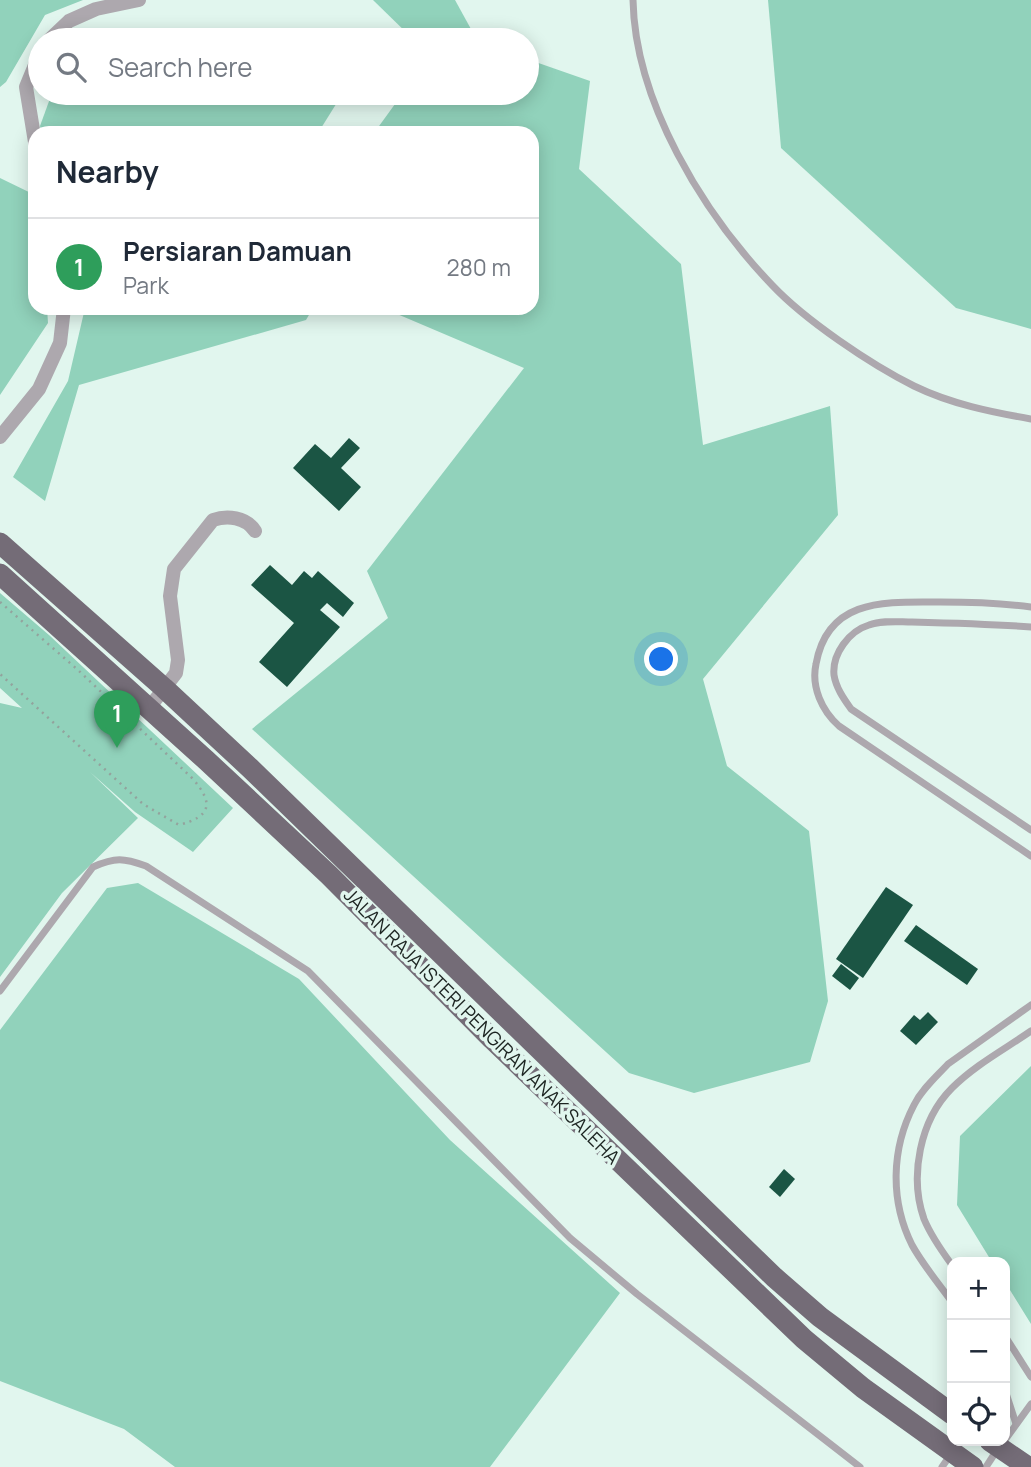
<!DOCTYPE html>
<html lang="en">
<head>
<meta charset="utf-8">
<style>
  :root { --surface:#fff; --page:#f2f2f3; --text:#1f2937; --muted:#747a83; --line:#e0e1e3; --accent:#a34ebc }
  body { margin:0; font-family:Manrope,sans-serif; background:var(--page); color:var(--text) }
  .controls { position:absolute; right:21px; bottom:21px; display:grid; overflow:hidden; border-radius:14px; box-shadow:0 4px 18px #0003 }
  .controls button { width:63px; height:63px; display:grid; place-items:center; padding:0; border:0; border-bottom:2px solid var(--line); background:var(--surface); color:var(--text); font:35px sans-serif }
  .you { position:absolute; left:662px; top:660px; width:24px; height:24px; margin:-18px; border:5px solid #fff; border-radius:50%; background:#1a73e8; box-shadow:0 0 0 10px #1a73e833 }
  .badge { display:grid; place-items:center; width:46px; height:46px; border-radius:50%; background:var(--accent); color:#fff; font-size:23px; font-weight:700 }
  .pin { position:absolute; translate:-50% -58px; filter:drop-shadow(0 2px 4px #0008) }
  .pin::after { content:''; position:absolute; top:37px; width:24px; height:21px; background:inherit; clip-path:polygon(0 0,100% 0,50% 100%) }
  .list { margin:0; padding:0; list-style:none }
  h2 { display:flex; justify-content:space-between; align-items:center; height:91px; margin:0; padding:0 28px; font-size:30px }
  h2 small { font-size:23px; font-weight:400; color:var(--muted) }
  .list li { display:grid; grid-template-columns:46px 1fr auto; gap:21px; align-items:center; box-sizing:border-box; height:98px; padding:0 28px; border-top:2px solid var(--line) }
  .list b { display:block; font-size:26px; white-space:nowrap }
  .list p { margin:0; font-size:23px; white-space:nowrap; color:var(--muted) }
  .list em { font-size:23px; font-style:normal; color:var(--muted) }
  .icon { flex:none; width:38px; height:38px; fill:none; stroke:currentColor; stroke-width:2; stroke-linecap:round; stroke-linejoin:round }
  .map { position:relative; flex:none; width:1031px; height:1467px; overflow:hidden }
  .search { position:absolute; background:var(--surface); box-shadow:0 4px 18px #0003; left:28px; top:28px; width:511px; height:77px; display:flex; align-items:center; gap:18px; box-sizing:border-box; padding:0 24px; border-radius:38px; color:var(--muted); font-size:26px }
  .panel { position:absolute; background:var(--surface); box-shadow:0 4px 18px #0003; left:28px; top:126px; width:511px; height:189px; border-radius:21px }
  .map>svg:first-child { display:block }
  .green { fill:#91d2bb }
  .building { fill:#1b5544 }
  .lines { fill:none; stroke-linecap:round; stroke-linejoin:round }
  .path { stroke:#93a39d; stroke-width:2.5; stroke-dasharray:2 5; stroke-linecap:butt }
  .lane { stroke:#ada8ae; stroke-width:7 }
  .street { stroke:#ada8ae; stroke-width:14 }
  .primary { stroke:#746c77; stroke-width:21 }
  .labels { text-anchor:middle; stroke-width:7; stroke-linejoin:round; paint-order:stroke }
  .street-label { font-size:19px; fill:#1c2421; stroke:#e1f6ee }
</style>
</head>
<body>
<div class="map">
<svg width="1031" height="1467" viewBox="0 0 1031 1467">
  <rect width="100%" height="100%" fill="#e1f6ee"/>
  <!-- green -->
  <g class="green">
    <path d="M0 0H83L45 15 6 82 0 87Z"/>
    <path d="M373 0H455L477 40H414Z"/>
    <path d="M768 0H1031V329L956 308 781 148Z"/>
    <path d="M527 59 590 81 579 169 681 264 703 445 830 406 838 515 703 679 727 766 809 831 828 1001 810 1062 694 1093 629 1073 252 729 388 618 367 571 524 368 383 308H532V133H374L403 93H527Z"/>
    <path d="M52 93H343L318 133H42L40 126Z"/>
    <path d="M0 178 35 195V308H47L48 323 0 395Z"/>
    <path d="M85 308H313L306 320 79 385 45 501 13 477 68 381Z"/>
    <path d="M0 593 49 635 233 808 193 852 135 812 90 772 138 818 62 893 0 977V703L22 708 0 688Z"/>
    <path d="M138 883 299 979 450 1140 620 1293 490 1467H175L124 1429 0 1381V1030L107 888Z"/>
    <path d="M1031 1066V1324L1005 1282V1262H992L957 1205 960 1136Z"/>
  </g>
  <!-- building -->
  <g class="building">
    <path d="M349 438 360 448 341 468 361 487 339 511 293 468 315 444 331 458Z"/>
    <path d="M270 565 292 585 304 571 312 578 318 571 354 603 343 617 327 603 320 610 340 627 287 687 259 662 294 623 251 585Z"/>
    <path d="M886 887 913 905 863 978 836 959Z"/>
    <path d="M916 925 978 969 967 985 904 941Z"/>
    <path d="M841 964 859 978 850 990 832 976Z"/>
    <path d="M928 1012 938 1022 916 1045 900 1031 914 1015 920 1020Z"/>
    <path d="M784 1169 795 1179 780 1197 769 1187Z"/>
  </g>
  <g class="lines">
    <!-- path -->
    <path class="path" d="M0 602 78 670 192 778C214 803 212 816 179 825L143 804 0 674"/>
    <!-- lane -->
    <g class="lane">
      <path d="M633 0C635 102 703 213 772 285 805 320 870 364 914 386 951 404 991 412 1031 419"/>
      <path d="M1031 607C1001 603 970 602 940 602 887 602 828 597 816 664 811 687 822 711 839 726L1031 856"/>
      <path d="M1031 627C991 624 952 623 912 622 898 622 882 620 869 625 849 631 832 654 834 675 836 688 844 699 851 709L1031 830"/>
      <path d="M0 991 93 867C115 857 124 858 146 866L308 971 570 1238 637 1294 860 1467"/>
      <path d="M952 1265C941 1250 931 1236 924 1219 909 1176 920 1120 952 1088 975 1065 1005 1049 1031 1031"/>
      <path d="M952 1302C939 1284 923 1265 912 1245 890 1201 891 1149 914 1105 922 1089 936 1077 948 1064L1031 1005"/>
      <path d="M1005 1336 1031 1377"/>
      <path d="M1005 1390 1016 1424"/>
      <path d="M1005 1440 1031 1404"/>
      <path d="M942 1467 960 1441"/>
      <path d="M986 1467 997 1450"/>
    </g>
    <!-- street -->
    <g class="street">
      <path d="M49 40 69 21 96 9 139 0"/>
      <path d="M35 142 26 87 40 53"/>
      <path d="M0 437 39 389 60 343 64 308"/>
      <path d="M149 708 176 673 178 660 170 596 174 569 213 520C227 515 246 517 255 531"/>
    </g>
    <!-- primary -->
    <g class="primary">
      <path d="M0 543 164 688 250 768 774 1277 820 1317 952 1414"/>
      <path d="M0 574 206 760 329 875 492 1039 804 1339 863 1388 973 1467"/>
      <path d="M990 1441 1028 1467"/>
    </g>
  </g>
  <g class="labels">
    <!-- street labels -->
    <g class="street-label">
      <text transform="translate(482 1026) rotate(45)" y="7">JALAN RAJA ISTERI PENGIRAN ANAK SALEHA</text>
    </g>
  </g>
</svg>
<div class="controls">
<button>+</button>
<button>−</button>
<button><svg class="icon" aria-label="locate" viewBox="0 0 24 24"><circle cx="12" cy="12" r="6"/><path d="M12 2v4M12 18v4M2 12h4M18 12h4"/></svg></button>
</div>
<div class="you"></div>
<div class="pin badge" style="left:117px;top:748px;background:#2e9e5b">1</div>
<div class="search"><svg class="icon" aria-label="search" viewBox="0 0 24 24"><circle cx="10" cy="10" r="6"/><path d="M15 15l6 6"/></svg>Search here</div>
<section class="panel">
<h2>Nearby<small></small></h2>
<ul class="list">
<li><span class="badge" style="background:#2e9e5b">1</span><div><b>Persiaran Damuan</b><p>Park</p></div><em>280 m</em></li>
</ul>
</section>
</div>
</body>
</html>
